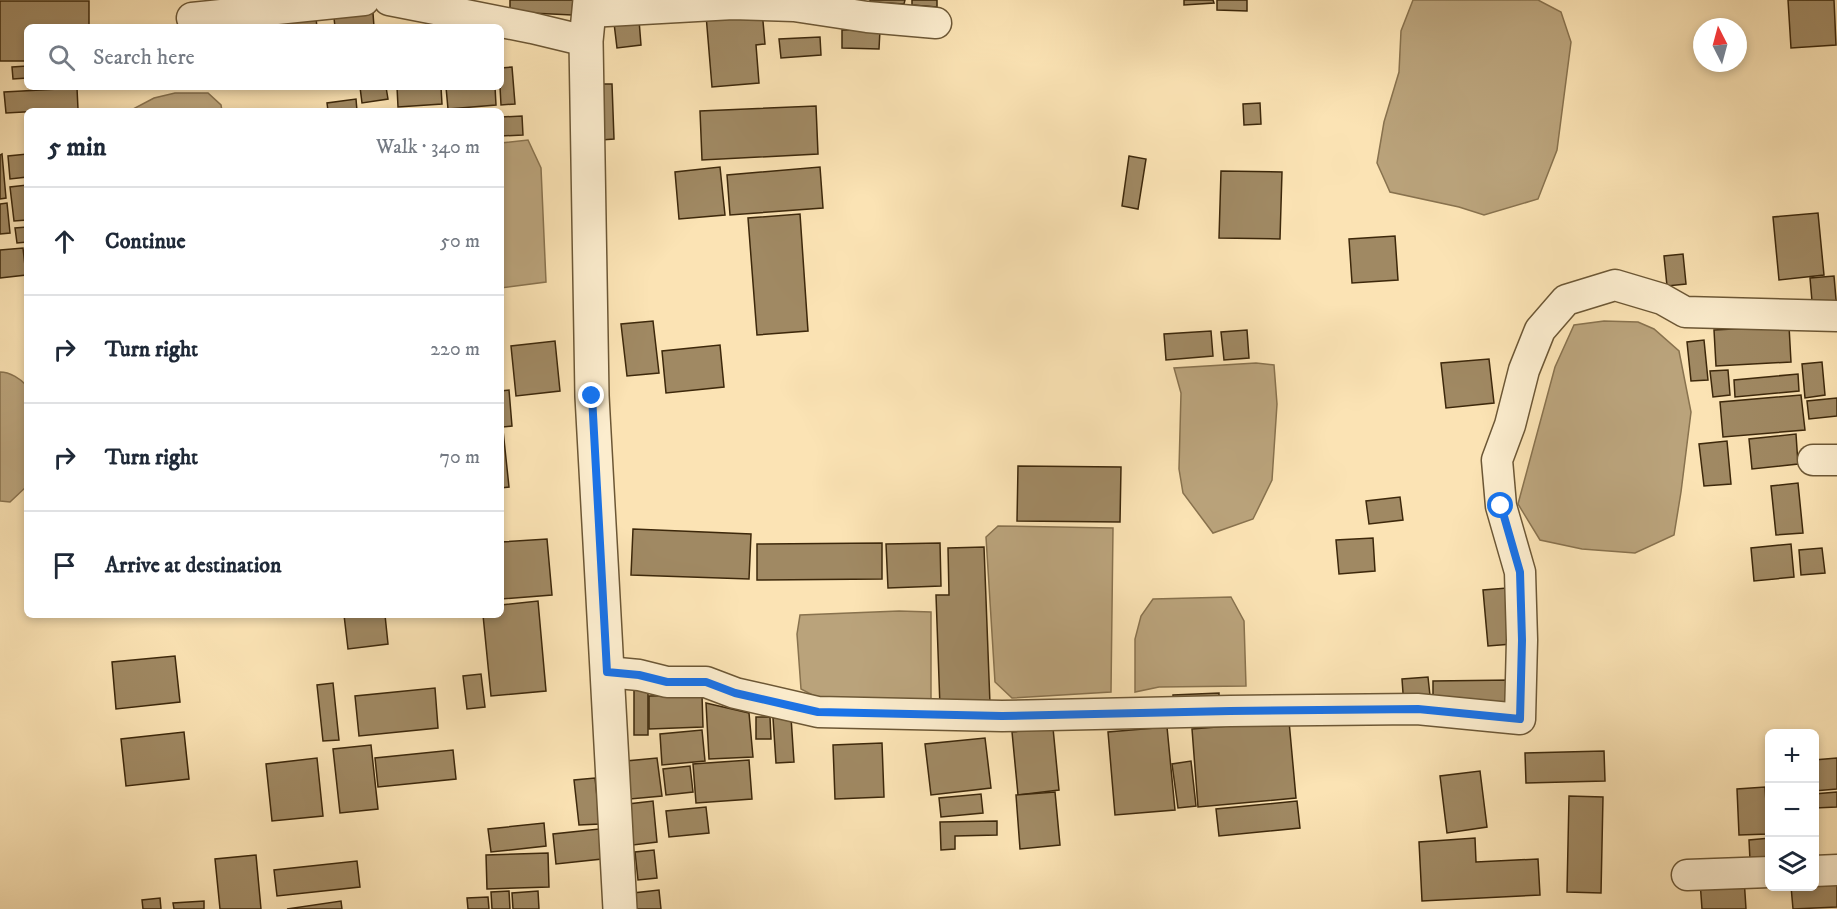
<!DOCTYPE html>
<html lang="en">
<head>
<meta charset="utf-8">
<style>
  :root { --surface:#fff; --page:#f2f2f3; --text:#1f2937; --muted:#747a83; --line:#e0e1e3 }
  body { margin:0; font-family:"IM FELL DW Pica",serif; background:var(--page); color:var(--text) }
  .controls { position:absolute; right:18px; bottom:18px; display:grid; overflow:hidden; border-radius:9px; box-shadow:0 3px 9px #0003 }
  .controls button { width:54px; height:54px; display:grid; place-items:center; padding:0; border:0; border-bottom:2px solid var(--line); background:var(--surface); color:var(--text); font:30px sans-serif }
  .compass { position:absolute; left:1693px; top:18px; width:54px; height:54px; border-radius:50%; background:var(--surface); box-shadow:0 3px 9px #0003; rotate:354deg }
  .stop { position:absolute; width:18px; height:18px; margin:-14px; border:4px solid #1a73e8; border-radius:50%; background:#fff }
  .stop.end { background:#1a73e8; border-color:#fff; box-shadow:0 2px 6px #0008 }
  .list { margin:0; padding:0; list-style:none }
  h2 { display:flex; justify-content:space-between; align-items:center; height:78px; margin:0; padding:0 24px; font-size:26px }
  h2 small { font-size:20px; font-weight:400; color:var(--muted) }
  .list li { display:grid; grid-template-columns:39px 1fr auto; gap:18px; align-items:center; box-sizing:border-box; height:108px; padding:0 24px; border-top:2px solid var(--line) }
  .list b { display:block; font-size:22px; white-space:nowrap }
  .list em { font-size:20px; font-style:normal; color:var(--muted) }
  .icon { flex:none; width:33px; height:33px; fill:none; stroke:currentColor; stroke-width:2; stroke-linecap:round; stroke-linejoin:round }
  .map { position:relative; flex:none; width:1837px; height:909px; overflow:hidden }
  .search { position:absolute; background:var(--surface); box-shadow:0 3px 9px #0003; left:24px; top:24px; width:480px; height:66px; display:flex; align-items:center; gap:15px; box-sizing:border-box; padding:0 21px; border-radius:9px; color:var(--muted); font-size:22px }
  .panel { position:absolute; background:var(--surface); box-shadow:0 3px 9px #0003; left:24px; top:108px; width:480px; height:510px; border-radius:9px }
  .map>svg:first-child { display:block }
  .water { fill:#baa37b; stroke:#88724e; stroke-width:1.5 }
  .building { fill:#a08963; stroke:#3d280b; stroke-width:1.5 }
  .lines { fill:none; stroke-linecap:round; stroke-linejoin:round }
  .minor-casing { stroke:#6c5735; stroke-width:33 }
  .tertiary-casing { stroke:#6c5735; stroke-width:36 }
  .minor { stroke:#fcedce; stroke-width:30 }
  .tertiary { stroke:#fcedce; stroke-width:33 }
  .route { stroke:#1a73e8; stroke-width:8 }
</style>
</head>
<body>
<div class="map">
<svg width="1837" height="909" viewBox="0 0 1837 909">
  <rect width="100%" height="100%" fill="#fbe3b4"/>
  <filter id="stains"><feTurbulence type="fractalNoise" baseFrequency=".00333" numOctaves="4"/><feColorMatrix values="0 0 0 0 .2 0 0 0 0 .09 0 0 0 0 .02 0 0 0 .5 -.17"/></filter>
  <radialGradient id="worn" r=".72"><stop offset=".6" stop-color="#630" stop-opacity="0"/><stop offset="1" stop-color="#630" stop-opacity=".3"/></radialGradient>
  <!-- water -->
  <g class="water">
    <path d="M1413 0H1538L1561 12 1571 42 1557 150 1538 199 1484 215 1459 207 1390 192 1377 163 1384 122 1399 72 1401 31Z"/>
    <path d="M175 93H208L221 105 222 111H132L133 109 154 98Z"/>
    <path d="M528 140 541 168 546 282 501 288V143Z"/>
    <path d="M1604 321 1638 322 1654 329 1679 351 1691 412 1681 492 1674 535 1635 553 1582 549 1540 540 1518 504 1555 367 1574 325Z"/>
    <path d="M1256 363 1274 365 1277 404 1272 480 1253 519 1213 533 1183 493 1179 469 1181 393 1174 368Z"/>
    <path d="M0 372C10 372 21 379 27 386V486L10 502 0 501Z"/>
    <path d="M998 526 1113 528 1111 692 1012 698 995 682 986 537Z"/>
    <path d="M1231 597 1244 621 1246 686 1159 687 1135 692V639L1141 616 1153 599Z"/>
    <path d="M899 611 931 612V704L822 700 801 689 797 634 800 615Z"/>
  </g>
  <!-- building -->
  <g class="building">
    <path d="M510 0H573L572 15 510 12Z"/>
    <path d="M870 0H905L904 4 870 2Z"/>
    <path d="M912 0H937V7L912 5Z"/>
    <path d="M1184 0H1213L1214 3 1184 5Z"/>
    <path d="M1217 0H1247V11L1217 10Z"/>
    <path d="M1788 0H1834L1836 45 1791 48Z"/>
    <path d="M0 1H89V27H27V61H0Z"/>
    <path d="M315 10 317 27H250Z"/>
    <path d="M762 10 765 44 756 45 759 83 712 87 706 15Z"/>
    <path d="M373 13 374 27H335L334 18Z"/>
    <path d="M639 20 641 45 617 48 614 23Z"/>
    <path d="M842 30H880L879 49 842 48Z"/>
    <path d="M820 37 821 55 781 58 779 39Z"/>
    <path d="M27 66V78L13 79 12 67Z"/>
    <path d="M512 67 515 104 501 105 500 87H501V68Z"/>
    <path d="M599 84H612L614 139 601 140Z"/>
    <path d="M360 87H386L388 99 362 103Z"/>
    <path d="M397 87H441L442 104 398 107Z"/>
    <path d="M446 87H495L496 105 448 109Z"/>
    <path d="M77 88 78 109 6 113 4 92Z"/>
    <path d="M356 99 357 111H328L327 103Z"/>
    <path d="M1260 103 1261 124 1244 125 1243 104Z"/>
    <path d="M816 106 818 154 702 160 700 111Z"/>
    <path d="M522 116 523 135 501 136V117Z"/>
    <path d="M2 154 6 198 0 199V155Z"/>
    <path d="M27 154V177L10 179 8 156Z"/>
    <path d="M1129 156 1146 159 1138 209 1122 206Z"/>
    <path d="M720 167 725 215 679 219 675 172Z"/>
    <path d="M820 167 823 208 730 215 727 175Z"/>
    <path d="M1221 171 1282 172 1280 239 1219 238Z"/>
    <path d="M27 185V220L14 221 10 187Z"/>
    <path d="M7 203 10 233 0 234V204Z"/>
    <path d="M1818 213 1824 275 1779 280 1773 217Z"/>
    <path d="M800 214 808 331 757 335 748 218Z"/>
    <path d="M27 227V242L17 243 15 228Z"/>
    <path d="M1395 236 1398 280 1352 283 1349 239Z"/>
    <path d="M23 248 26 275 0 278V250Z"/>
    <path d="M1683 254 1686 284 1667 286 1664 256Z"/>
    <path d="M1834 276 1837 311 1813 313 1810 278Z"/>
    <path d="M653 321 659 373 627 376 621 324Z"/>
    <path d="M1789 326 1791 362 1716 366 1714 330Z"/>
    <path d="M1247 330 1249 358 1224 360 1221 332Z"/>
    <path d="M1211 331 1213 356 1166 360 1164 334Z"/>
    <path d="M1704 340 1708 380 1691 381 1687 342Z"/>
    <path d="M555 341 560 391 516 396 511 346Z"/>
    <path d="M720 345 724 387 666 393 662 351Z"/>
    <path d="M1489 359 1494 403 1446 408 1441 363Z"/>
    <path d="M1822 362 1825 395 1805 398 1802 364Z"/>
    <path d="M1728 370 1730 395 1713 397 1710 371Z"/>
    <path d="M1798 374 1799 391 1735 397 1734 380Z"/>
    <path d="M509 390 512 426 503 427 501 391Z"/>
    <path d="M1801 395 1805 430 1723 437 1720 402Z"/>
    <path d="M1837 398V416L1809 419 1807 401Z"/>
    <path d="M501 411 509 487 501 488Z"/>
    <path d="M1796 434 1798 464 1752 469 1749 439Z"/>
    <path d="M1727 441 1731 484 1704 486 1699 444Z"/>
    <path d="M1018 466 1121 467 1120 522 1017 521Z"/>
    <path d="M1798 483 1803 533 1776 535 1771 486Z"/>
    <path d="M1400 497 1403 520 1369 524 1366 501Z"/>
    <path d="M633 529 751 534 749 579 631 575Z"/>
    <path d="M1373 538 1375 571 1339 574 1336 540Z"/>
    <path d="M547 539 552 595 501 599V542Z"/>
    <path d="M882 543V579L757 580V544Z"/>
    <path d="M940 543 941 586 888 588 886 544Z"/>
    <path d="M1791 544 1794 577 1754 581 1751 548Z"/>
    <path d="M984 547 990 704 940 707 936 595H949L948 548Z"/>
    <path d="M1822 548 1825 573 1801 575 1799 550Z"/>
    <path d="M1507 588 1512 644 1488 646 1483 590Z"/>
    <path d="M538 601 546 691 491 696 483 615H501V605Z"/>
    <path d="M344 615H385L388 644 348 649Z"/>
    <path d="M175 656 180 702 116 709 112 662Z"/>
    <path d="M481 674 485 707 467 709 463 676Z"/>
    <path d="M1428 677 1431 705 1404 707 1402 679Z"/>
    <path d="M1513 680V707L1433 708V681Z"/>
    <path d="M333 683 339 740 323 741 317 685Z"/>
    <path d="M435 688 438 728 359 736 355 696Z"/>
    <rect x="634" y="688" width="14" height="47"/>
    <path d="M1219 693V708L1173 710V695Z"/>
    <path d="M702 695 703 727 649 729V696Z"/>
    <path d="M706 703 749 713 753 757 709 759Z"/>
    <path d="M756 717H770L771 739H756Z"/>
    <path d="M791 717 794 762 776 763 773 718Z"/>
    <path d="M1289 721 1296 798 1198 807 1192 729Z"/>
    <path d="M1167 727 1175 810 1115 815 1108 732Z"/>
    <path d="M1053 728 1059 790 1018 795 1012 732Z"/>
    <path d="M702 730 705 761 662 765 660 734Z"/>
    <path d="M184 732 189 779 126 786 121 739Z"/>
    <path d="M985 738 991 788 931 795 925 744Z"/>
    <path d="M882 743 884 797 835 799 833 745Z"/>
    <path d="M371 745 378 809 340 813 333 749Z"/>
    <path d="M453 750 456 779 378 787 375 758Z"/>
    <path d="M1604 751 1605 781 1526 783 1525 753Z"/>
    <path d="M317 758 323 816 272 821 266 764Z"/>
    <path d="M657 758 662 796 630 799 626 761Z"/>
    <path d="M1837 758V789L1814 791V760Z"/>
    <path d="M749 760 752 799 696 803 693 764Z"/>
    <path d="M1191 761 1196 806 1178 808 1172 764Z"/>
    <path d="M690 766 693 792 666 795 663 769Z"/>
    <path d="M1480 771 1487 827 1447 833 1440 776Z"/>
    <path d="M595 778 600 824 579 825 574 780Z"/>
    <path d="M1765 787 1768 834 1739 835 1737 789Z"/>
    <path d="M1055 792 1060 845 1020 849 1016 795Z"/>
    <path d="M1837 792V807L1815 808 1814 794Z"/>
    <path d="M981 794 983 813 941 817 939 798Z"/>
    <path d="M1569 796 1603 797 1601 893 1567 892Z"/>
    <path d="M653 801 657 842 633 845 628 804Z"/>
    <path d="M1297 801 1300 828 1219 836 1216 809Z"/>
    <path d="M706 807 709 833 669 837 666 811Z"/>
    <path d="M997 821V835L955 836V849L941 850 940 822Z"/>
    <path d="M544 823 546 846 491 852 488 829Z"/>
    <path d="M599 829 602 859 556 864 553 834Z"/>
    <path d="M1475 838 1476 862 1538 859 1540 895 1422 901 1419 842Z"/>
    <path d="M1770 838V858L1750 860 1749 840Z"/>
    <path d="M654 850 657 878 638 880 635 852Z"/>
    <path d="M548 853 549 887 487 889 486 855Z"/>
    <path d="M256 855 261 909H220L215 859Z"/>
    <path d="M357 861 360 887 277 896 274 870Z"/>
    <path d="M1837 877V907L1793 909 1791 886H1814V879Z"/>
    <path d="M1744 878 1746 909H1702L1700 881Z"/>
    <path d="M659 890 661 909H634L633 893Z"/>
    <path d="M509 891 510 909H492L491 892Z"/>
    <path d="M538 891 539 909H513L512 893Z"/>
    <path d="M488 897 489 909H468L467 898Z"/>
    <path d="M160 898 161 909H143L142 900Z"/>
    <path d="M204 901V909H174L173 903Z"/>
    <path d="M341 901 342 909H287Z"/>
  </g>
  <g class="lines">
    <defs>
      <g id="minor">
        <path d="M389 0 532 28 586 41"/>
        <path d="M589 12 733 4 794 6 867 17 936 23"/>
        <path d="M192 18 364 0"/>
        <path d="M1813 460H1837"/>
        <path d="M607 672 639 675 667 682H706L735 693 818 712 1002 716 1230 711 1417 709 1520 719 1522 640 1520 572 1501 506 1497 460 1510 425 1524 370 1540 330 1566 300 1615 285 1662 299 1685 312 1837 316"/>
        <path d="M1814 871 1837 870"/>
        <path d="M1687 875 1770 872"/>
      </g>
      <path id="tertiary" d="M590 0 586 41 592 396 620 909"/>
    </defs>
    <!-- minor casing -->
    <use href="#minor" class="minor-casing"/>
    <!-- tertiary casing -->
    <use href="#tertiary" class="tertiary-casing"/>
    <!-- minor -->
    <use href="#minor" class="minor"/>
    <!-- tertiary -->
    <use href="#tertiary" class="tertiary"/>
  </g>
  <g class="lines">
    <!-- route -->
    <path class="route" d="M592 396 607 672 639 675 667 682H706L735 693 818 712 1002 716 1230 711 1418 709 1520 719 1522 640 1520 572 1501 506"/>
  </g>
  <rect width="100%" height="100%" filter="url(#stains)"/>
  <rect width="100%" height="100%" fill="url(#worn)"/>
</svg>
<div class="controls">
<button>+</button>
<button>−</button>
<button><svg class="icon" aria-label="layers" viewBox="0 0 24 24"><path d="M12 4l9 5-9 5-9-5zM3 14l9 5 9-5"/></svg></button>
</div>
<svg class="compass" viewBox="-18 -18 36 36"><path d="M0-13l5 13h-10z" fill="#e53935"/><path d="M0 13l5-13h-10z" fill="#747a83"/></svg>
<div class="stop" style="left:1501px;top:506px"></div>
<div class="stop end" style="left:592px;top:396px"></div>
<div class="search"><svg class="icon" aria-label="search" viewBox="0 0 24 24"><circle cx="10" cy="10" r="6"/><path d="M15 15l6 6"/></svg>Search here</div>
<section class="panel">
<h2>5 min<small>Walk · 340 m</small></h2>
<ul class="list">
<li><svg class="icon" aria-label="ahead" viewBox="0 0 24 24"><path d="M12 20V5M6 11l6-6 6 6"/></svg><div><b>Continue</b></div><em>50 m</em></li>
<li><svg class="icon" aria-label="right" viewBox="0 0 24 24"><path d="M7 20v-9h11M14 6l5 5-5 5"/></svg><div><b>Turn right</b></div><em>220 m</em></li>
<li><svg class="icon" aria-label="right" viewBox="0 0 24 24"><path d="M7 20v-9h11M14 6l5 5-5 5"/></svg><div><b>Turn right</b></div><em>70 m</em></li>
<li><svg class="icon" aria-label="arrive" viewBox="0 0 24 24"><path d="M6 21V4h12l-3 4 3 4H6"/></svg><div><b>Arrive at destination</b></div></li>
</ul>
</section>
</div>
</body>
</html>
